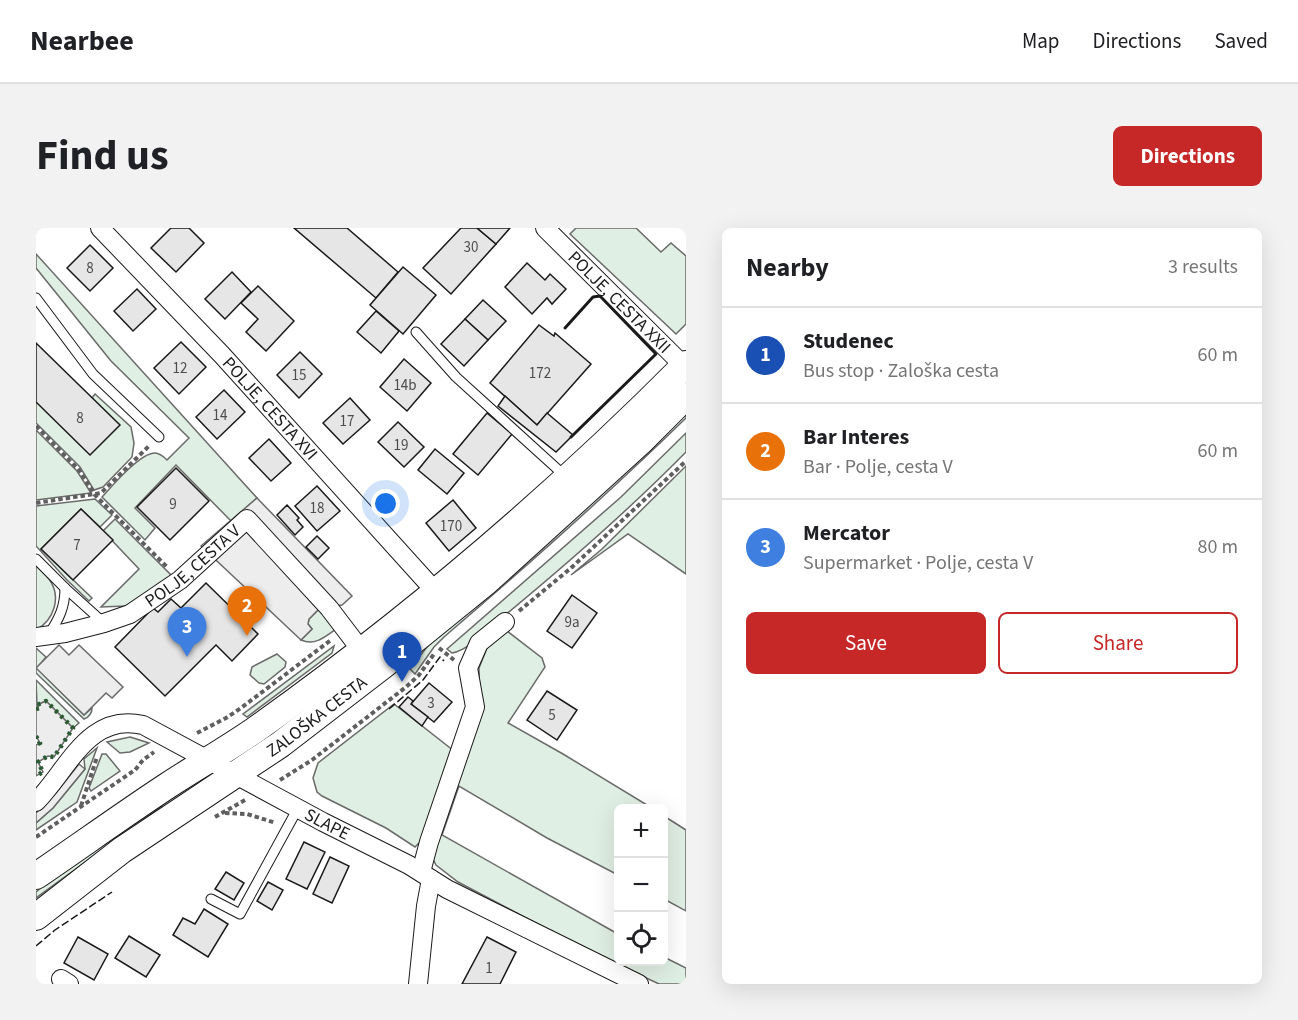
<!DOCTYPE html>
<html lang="en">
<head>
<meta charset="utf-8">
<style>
  :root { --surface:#fff; --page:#f2f2f2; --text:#202124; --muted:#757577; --line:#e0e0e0; --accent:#c62828 }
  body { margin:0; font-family:"Source Sans 3",sans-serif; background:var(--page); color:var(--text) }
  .controls { position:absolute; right:18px; bottom:18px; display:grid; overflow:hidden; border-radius:9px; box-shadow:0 6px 24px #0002 }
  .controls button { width:54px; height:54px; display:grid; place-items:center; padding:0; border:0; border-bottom:2px solid var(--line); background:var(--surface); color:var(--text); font:30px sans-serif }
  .you { position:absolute; left:350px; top:276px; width:21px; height:21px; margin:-15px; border:4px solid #fff; border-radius:50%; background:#1a73e8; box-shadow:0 0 0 9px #1a73e833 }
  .badge { display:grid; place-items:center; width:39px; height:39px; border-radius:50%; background:var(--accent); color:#fff; font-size:20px; font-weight:700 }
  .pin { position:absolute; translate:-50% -50px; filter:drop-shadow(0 2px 3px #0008) }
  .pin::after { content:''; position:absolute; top:32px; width:21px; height:18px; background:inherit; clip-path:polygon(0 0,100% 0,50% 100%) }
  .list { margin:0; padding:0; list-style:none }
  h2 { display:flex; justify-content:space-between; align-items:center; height:78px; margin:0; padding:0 24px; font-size:26px }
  h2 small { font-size:20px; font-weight:400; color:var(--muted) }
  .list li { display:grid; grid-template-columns:39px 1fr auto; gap:18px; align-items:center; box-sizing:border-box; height:96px; padding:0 24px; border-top:2px solid var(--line) }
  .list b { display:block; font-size:22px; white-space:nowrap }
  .list p { margin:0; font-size:20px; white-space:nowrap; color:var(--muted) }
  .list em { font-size:20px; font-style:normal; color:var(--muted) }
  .actions { display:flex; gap:12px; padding:18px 24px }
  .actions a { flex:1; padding:14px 0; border:2px solid var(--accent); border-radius:9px; text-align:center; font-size:21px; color:var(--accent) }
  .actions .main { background:var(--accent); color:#fff }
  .icon { flex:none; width:33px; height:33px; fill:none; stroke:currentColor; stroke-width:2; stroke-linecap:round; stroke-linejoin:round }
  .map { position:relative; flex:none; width:650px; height:756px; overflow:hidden; border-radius:9px }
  header { display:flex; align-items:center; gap:36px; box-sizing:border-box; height:84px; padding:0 30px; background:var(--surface); border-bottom:2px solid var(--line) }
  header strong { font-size:28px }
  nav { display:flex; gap:33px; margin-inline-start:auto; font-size:21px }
  .intro { display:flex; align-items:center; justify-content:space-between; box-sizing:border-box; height:144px; padding:0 36px }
  h1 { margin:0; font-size:42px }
  .button { padding:15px 27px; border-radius:9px; background:var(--accent); color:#fff; font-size:21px; font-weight:700 }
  main { display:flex; gap:36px; padding:0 36px }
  aside { flex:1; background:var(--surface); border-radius:9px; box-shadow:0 6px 24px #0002 }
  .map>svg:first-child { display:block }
  .green { fill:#e0efe3; stroke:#6a6a6a; stroke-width:1.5 }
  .parking { fill:#ededed; stroke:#6a6a6a; stroke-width:1.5 }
  .building { fill:#e6e6e6; stroke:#1a1a1a; stroke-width:1.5 }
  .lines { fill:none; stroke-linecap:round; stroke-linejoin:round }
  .lane-casing { stroke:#1a1a1a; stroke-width:11 }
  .street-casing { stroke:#1a1a1a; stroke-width:20 }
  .secondary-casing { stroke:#1a1a1a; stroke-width:28 }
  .path { stroke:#5f5f5f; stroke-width:4; stroke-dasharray:4.5 3; stroke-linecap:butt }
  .lane { stroke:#fff; stroke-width:9 }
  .street { stroke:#fff; stroke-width:18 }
  .secondary { stroke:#fff; stroke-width:26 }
  .hedge { stroke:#2b5a34; stroke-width:4.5; stroke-dasharray:3 4.5; stroke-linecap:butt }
  .fence { stroke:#1a1a1a; stroke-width:1.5; stroke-dasharray:8 3; stroke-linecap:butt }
  .wall { stroke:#1a1a1a; stroke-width:3 }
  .labels { text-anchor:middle; stroke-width:4.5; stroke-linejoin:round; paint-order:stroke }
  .number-label { font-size:15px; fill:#4d4d4d }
  .street-label { font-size:18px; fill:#1a1a1a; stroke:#fff }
</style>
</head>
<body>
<header>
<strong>Nearbee</strong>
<nav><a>Map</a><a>Directions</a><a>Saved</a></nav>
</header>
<div class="intro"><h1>Find us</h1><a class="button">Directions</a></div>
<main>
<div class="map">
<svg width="650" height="756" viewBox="0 0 650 756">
  <rect width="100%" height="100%" fill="#fff"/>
  <!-- green -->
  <g class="green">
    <path d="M540 0H600L625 24 635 15 650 28V96L640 106 534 6Z"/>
    <path d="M0 26 221 270 195 293 140 237 99 280 119 300 109 312 66 269C76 258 104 225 119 225 124 225 128 229 131 232L153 210 75 133 0 40Z"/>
    <path d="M59 166 95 199 98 215 96 229 67 259 58 262 44 239 0 195V174L56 170Z"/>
    <path d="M650 183V190C572 266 491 338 408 409L398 419 379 446 374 441 394 415Z"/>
    <path d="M0 202 41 243 55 265 0 272Z"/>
    <path d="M650 205V224C593 282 531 336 468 388 456 398 432 423 416 425L411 421 585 269Z"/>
    <path d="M650 238V346L592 306 535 347 566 321Z"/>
    <path d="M59 271 76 287 64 299 45 281 5 321 56 370 53 373 31 352 0 318V278Z"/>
    <path d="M79 291 136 348 90 378 65 379 103 341 67 303Z"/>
    <path d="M0 337C4 342 9 346 13 351 26 369 18 392 0 402Z"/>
    <path d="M283 381 300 401C289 409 279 418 265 412L276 401 272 396 273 391Z"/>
    <path d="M471 403 506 430 509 439 472 495 527 526 616 580H582V647L511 610 423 558 406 607 582 706V734H628V729L650 740V756H623L551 722 422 654 400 637 396 629 444 480 443 440 451 420Z"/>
    <path d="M298 418 296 425 211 489 207 486Z"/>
    <path d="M0 420 10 429 1 440 48 487 56 480C56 486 53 489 48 491L0 445Z"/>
    <path d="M241 426 250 434 249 439 228 456 223 455 214 447 216 439Z"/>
    <path d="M0 452 43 495 37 500 10 473 1 477Z"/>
    <path d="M358 476 418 523 388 610 379 619 350 600 286 568 281 564 277 550 282 535Z"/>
    <path d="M94 509 113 515 94 524 84 525 71 514Z"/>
    <path d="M61 520 41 574 0 602V595L17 580 49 541 48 531Z"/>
    <path d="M66 526H70L84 543 55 563 53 560Z"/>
    <path d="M122 576 126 578 0 670V664L25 643Z"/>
    <path d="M628 588 650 602V683L628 671Z"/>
  </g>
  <!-- parking -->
  <g class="parking">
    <path d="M221 270 316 368 306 377 283 381 273 391 272 396 276 401 265 412 165 318Z"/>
    <path d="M23 417 33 427 43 417 87 459 76 470 70 465 48 487 0 440Z"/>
    <path d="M10 473 37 500 18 529 12 528 2 534 7 544 0 548V517L4 515 0 508V481L2 480 1 477Z"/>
    <path d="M43 536 49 541 17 580 0 595V585L20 565Z"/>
  </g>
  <!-- building -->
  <g class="building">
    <path d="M135 0H153L168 15 140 44 115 20Z"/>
    <path d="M258 0H311L362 44 340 70Z"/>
    <path d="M425 0H441L460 16 415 66 387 40Z"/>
    <path d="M441 0H474L460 16Z"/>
    <path d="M54 17 77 40 54 63 31 40Z"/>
    <path d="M491 35 509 52 514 46 530 61 516 76 511 70 496 86 469 59Z"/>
    <path d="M367 39 400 67 367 106 334 77Z"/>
    <path d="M196 44 215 64 189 91 169 71Z"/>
    <path d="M222 58 258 93 230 123 210 104 222 91 205 75Z"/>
    <path d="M101 61 120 81 97 103 78 83Z"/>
    <path d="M447 72 470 93 452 112 429 91Z"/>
    <path d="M340 83 363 103 345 125 321 104Z"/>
    <path d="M429 91 452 112 428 138 405 116Z"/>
    <path d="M503 97 518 108 519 105 555 136 501 197 454 155Z"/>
    <path d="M145 114 170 139 143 166 118 140Z"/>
    <path d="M0 115 84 197 54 227 0 174Z"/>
    <path d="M264 124 286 146 263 170 241 147Z"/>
    <path d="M368 131 395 155 371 183 344 159Z"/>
    <path d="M188 162 209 184 181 211 160 189Z"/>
    <path d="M469 168 501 197 511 185 537 207 520 224 462 178Z"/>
    <path d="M314 170 334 192 307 216 287 195Z"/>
    <path d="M451 185 476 206 442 247 417 226Z"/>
    <path d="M362 194 388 219 368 239 342 214Z"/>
    <path d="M233 211 255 235 235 253 213 230Z"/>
    <path d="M399 221 428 245 411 266 382 242Z"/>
    <path d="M140 240 173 273 134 312 101 279Z"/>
    <path d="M281 258 304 283 281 303 259 278Z"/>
    <path d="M417 272 440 300 413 323 390 295Z"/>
    <path d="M251 277 263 290 261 292 267 299 259 307 241 287Z"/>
    <path d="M45 281 77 312 37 352 5 321Z"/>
    <path d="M281 308 293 320 282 331 270 319Z"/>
    <path d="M170 355 222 406 196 433 180 417 129 468 79 419 117 380 122 384 135 371 145 380Z"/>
    <path d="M536 367 561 385 536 420 511 403Z"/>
    <path d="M393 455 416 474 398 494 375 476Z"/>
    <path d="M511 463 541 482 521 512 491 492Z"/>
    <path d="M372 469 377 473 375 476 392 489 386 498 363 479Z"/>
    <path d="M268 614 289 624 271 661 250 651Z"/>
    <path d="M294 629 313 638 296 675 277 666Z"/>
    <path d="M190 644 208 655 198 672 179 661Z"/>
    <path d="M232 654 247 662 236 682 221 673Z"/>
    <path d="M168 681 192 696 172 729 137 707 147 690 159 696Z"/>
    <path d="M93 708 124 727 110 749 79 730Z"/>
    <path d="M42 709 72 726 58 752 28 735Z"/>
    <path d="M451 709 480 724 464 756H426Z"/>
  </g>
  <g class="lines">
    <defs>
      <g id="lane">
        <path d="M0 70 57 146 123 209"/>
        <path d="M380 104 420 149 529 248"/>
        <path d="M0 331 29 360 68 395"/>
        <path d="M13 406C23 391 29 379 29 360"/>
        <path d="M175 671 204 686 262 580"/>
      </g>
      <g id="street">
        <path id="s1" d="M64 0 186 127 399 363"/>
        <path id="s2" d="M509 0 648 138"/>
        <path id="s3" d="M0 409 29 405 68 395 94 386 144 352 211 291 293 380 325 422"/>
        <path id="s4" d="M0 574C32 542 52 484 107 497L287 594 373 637 411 661 603 756"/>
        <path d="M385 644 393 614 439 479 432 440 443 415 469 394"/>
        <path d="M25 751 33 756"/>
        <path d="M382 756 390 678 395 651"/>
      </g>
      <g id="secondary">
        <path d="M0 648C44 618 87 587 131 558 160 539 190 522 219 502 372 393 517 270 650 136"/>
        <path id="s5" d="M0 689 86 622 245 516 349 436 450 354 603 215 650 168"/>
      </g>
    </defs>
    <!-- lane casing -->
    <use href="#lane" class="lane-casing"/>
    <!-- street casing -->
    <use href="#street" class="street-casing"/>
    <!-- secondary casing -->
    <use href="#secondary" class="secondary-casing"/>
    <!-- path -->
    <g class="path">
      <path d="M0 198 43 242 59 267 132 340"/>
      <path d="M0 275 65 265 114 217"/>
      <path d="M483 383 535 340 650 233"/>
      <path d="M403 420 418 432"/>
      <path d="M161 505 190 490 205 480 295 412"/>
      <path d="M244 552 276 532 370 459 383 447 398 426"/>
      <path d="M45 578 61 529"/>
      <path d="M189 585 211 586 240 595"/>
      <path d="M179 589 209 572"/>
      <path d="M0 609 99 542 107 532 118 524"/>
    </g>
    <!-- lane -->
    <use href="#lane" class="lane"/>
    <!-- street -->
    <use href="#street" class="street"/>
    <!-- secondary -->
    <use href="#secondary" class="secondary"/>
    <!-- hedge -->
    <g class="hedge">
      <path d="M0 481 3 480 1 477 10 473 37 500 18 529 12 528 2 534 7 544 0 548"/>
      <path d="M0 508 4 515 0 517"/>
    </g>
    <!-- fence -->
    <g class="fence">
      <path d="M353 481 387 452 404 429 408 433"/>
      <path d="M0 718 19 702 76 664"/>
    </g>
    <!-- wall -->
    <path class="wall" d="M529 100 557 69 564 68 620 126 535 209"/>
  </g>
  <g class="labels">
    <!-- number labels -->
    <g class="number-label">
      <text x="435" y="24">30</text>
      <text x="54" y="45">8</text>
      <text x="144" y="145">12</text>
      <text x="504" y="150">172</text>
      <text x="263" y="152">15</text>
      <text x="369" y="162">14b</text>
      <text x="184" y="192">14</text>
      <text x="44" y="195">8</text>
      <text x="311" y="198">17</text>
      <text x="365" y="222">19</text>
      <text x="137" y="281">9</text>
      <text x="281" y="285">18</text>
      <text x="415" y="303">170</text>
      <text x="41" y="322">7</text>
      <text x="536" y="399">9a</text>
      <text x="395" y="480">3</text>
      <text x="516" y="492">5</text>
      <text x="453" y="745">1</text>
    </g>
    <!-- street labels -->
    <g class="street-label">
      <text dy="6" stroke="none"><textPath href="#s2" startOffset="105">POLJE, CESTA XXII</textPath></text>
      <text dy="6" stroke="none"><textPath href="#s1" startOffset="248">POLJE, CESTA XVI</textPath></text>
      <text dy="6" stroke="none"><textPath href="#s3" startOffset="176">POLJE, CESTA V</textPath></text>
      <text dy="6" stroke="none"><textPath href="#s5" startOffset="345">ZALOŠKA CESTA</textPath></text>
      <text dy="6" stroke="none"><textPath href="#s4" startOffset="350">SLAPE</textPath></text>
    </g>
  </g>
</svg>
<div class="controls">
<button>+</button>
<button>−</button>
<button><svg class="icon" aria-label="locate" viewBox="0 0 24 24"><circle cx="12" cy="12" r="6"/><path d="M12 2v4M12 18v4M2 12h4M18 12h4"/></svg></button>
</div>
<div class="you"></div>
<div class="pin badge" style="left:366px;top:454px;background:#1a4fb4">1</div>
<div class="pin badge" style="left:211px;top:408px;background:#e8710a">2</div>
<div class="pin badge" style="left:151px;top:429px;background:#3f7fe0">3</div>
</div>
<aside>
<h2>Nearby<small>3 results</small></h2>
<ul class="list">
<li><span class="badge" style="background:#1a4fb4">1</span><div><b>Studenec</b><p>Bus stop · Zaloška cesta</p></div><em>60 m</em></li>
<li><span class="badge" style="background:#e8710a">2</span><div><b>Bar Interes</b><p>Bar · Polje, cesta V</p></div><em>60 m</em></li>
<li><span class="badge" style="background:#3f7fe0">3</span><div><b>Mercator</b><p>Supermarket · Polje, cesta V</p></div><em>80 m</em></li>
</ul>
<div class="actions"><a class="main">Save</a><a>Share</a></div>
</aside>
</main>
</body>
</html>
